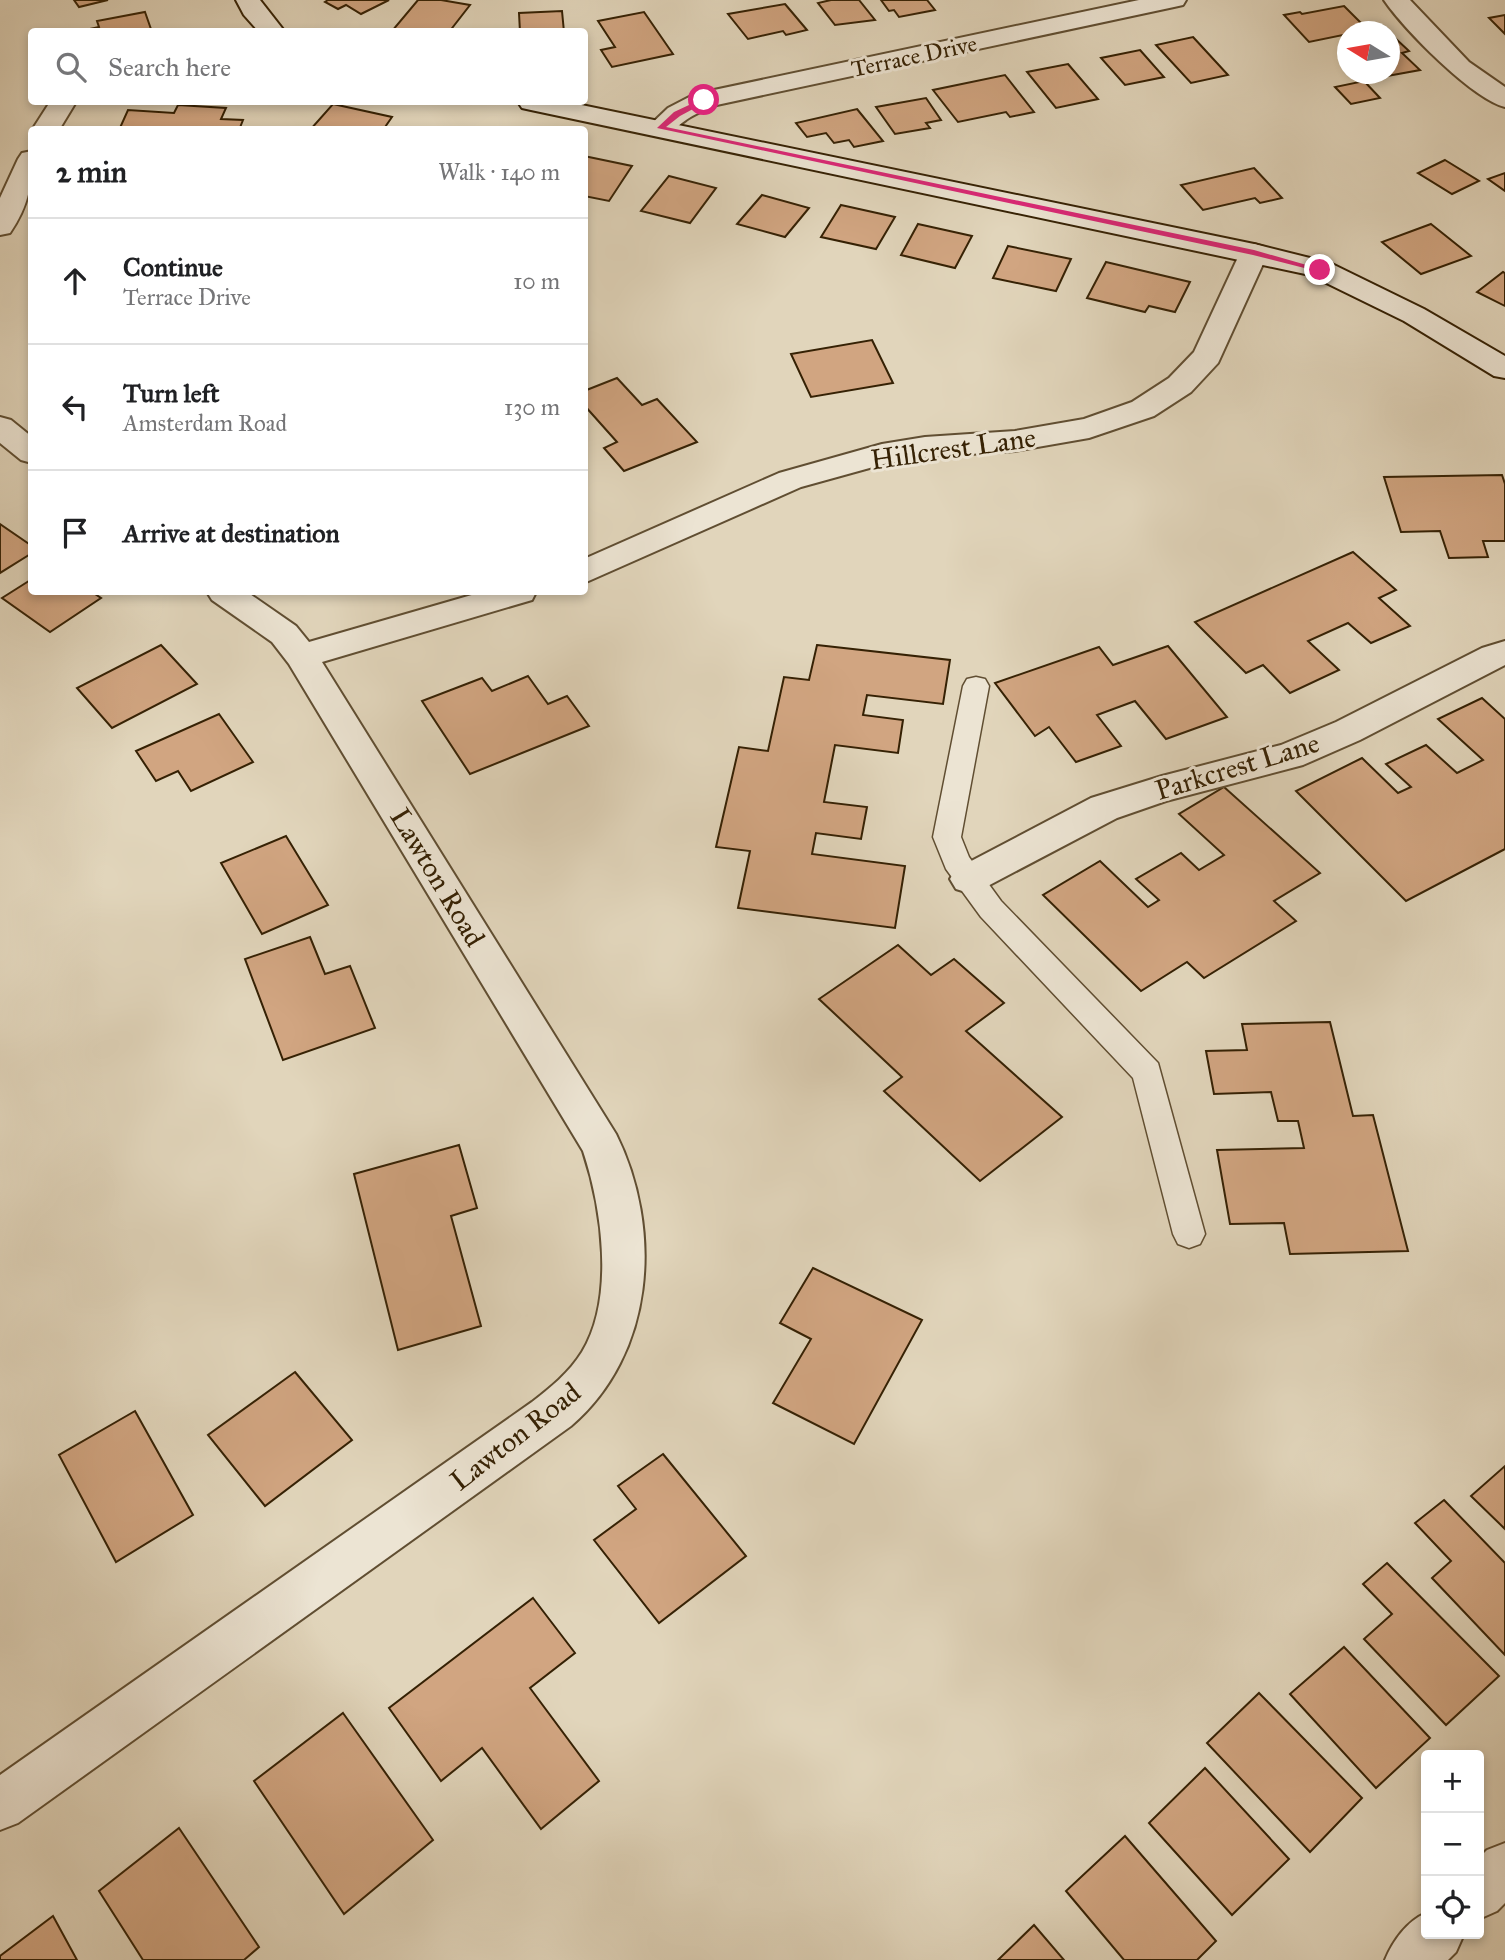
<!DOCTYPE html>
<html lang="en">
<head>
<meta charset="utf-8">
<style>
  :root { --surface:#fff; --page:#f2f2f2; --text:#202124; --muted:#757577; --line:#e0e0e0 }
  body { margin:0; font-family:"IM FELL Great Primer",serif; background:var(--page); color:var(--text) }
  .controls { position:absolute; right:21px; bottom:21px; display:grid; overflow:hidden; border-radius:7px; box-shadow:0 4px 10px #0003 }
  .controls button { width:63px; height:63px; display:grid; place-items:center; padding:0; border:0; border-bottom:2px solid var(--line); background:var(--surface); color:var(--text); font:35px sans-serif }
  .compass { position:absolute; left:1337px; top:21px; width:63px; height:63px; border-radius:50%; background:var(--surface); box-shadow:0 4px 10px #0003; rotate:281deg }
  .stop { position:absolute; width:21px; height:21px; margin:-16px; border:5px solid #db2777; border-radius:50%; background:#fff }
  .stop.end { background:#db2777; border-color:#fff; box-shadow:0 2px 7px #0008 }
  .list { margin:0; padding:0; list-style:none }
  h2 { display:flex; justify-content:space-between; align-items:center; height:91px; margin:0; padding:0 28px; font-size:30px }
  h2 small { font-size:23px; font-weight:400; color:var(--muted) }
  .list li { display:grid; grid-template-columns:46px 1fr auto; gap:21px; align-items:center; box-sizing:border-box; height:126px; padding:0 28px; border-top:2px solid var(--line) }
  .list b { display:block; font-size:26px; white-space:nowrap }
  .list p { margin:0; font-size:23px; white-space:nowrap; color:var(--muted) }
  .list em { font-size:23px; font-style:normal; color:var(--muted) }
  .icon { flex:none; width:38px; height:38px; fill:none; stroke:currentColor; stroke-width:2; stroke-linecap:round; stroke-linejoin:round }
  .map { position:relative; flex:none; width:1505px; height:1960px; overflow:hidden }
  .search { position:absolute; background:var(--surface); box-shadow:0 4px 10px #0003; left:28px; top:28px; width:560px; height:77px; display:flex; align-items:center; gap:18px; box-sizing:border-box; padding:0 24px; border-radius:7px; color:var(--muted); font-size:26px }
  .panel { position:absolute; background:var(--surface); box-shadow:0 4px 10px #0003; left:28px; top:126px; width:560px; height:469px; border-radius:7px }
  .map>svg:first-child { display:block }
  .building { fill:#d1a581; stroke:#352104; stroke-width:2 }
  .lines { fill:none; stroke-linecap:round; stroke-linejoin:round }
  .lane-casing { stroke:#604e32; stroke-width:3 }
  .street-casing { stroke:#604e32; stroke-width:4 }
  .secondary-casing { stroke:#352104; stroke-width:4 }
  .lane { fill:#ece4d3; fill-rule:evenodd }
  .street { fill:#ece4d3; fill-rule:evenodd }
  .secondary { fill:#ece4d3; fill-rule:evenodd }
  .route { fill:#db2777 }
  .labels { text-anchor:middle; stroke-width:6; stroke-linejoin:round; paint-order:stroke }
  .far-street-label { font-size:23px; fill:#352104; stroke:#ece4d3 }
  .street-label { font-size:28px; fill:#352104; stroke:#ece4d3 }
</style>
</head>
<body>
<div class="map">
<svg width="1505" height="1960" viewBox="0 0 1505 1960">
  <rect width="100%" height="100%" fill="#e1d5bb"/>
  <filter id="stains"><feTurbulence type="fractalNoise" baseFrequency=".00286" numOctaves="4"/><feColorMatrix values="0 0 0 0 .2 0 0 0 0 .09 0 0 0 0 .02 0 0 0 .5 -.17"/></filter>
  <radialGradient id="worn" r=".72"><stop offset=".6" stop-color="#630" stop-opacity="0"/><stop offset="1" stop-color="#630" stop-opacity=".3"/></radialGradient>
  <!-- building -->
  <g class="building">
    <path d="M74 0H108L79 7Z"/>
    <path d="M328 0H389L361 14 346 5 338 9 325 2Z"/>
    <path d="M418 0H441L470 5 449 32 392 31Z"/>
    <path d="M831 0H859L875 20 835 25 818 3Z"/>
    <path d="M881 0H927L935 10 899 17 894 10 889 11Z"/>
    <path d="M785 4 807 30 786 35 783 31 748 39 728 14Z"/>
    <path d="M1344 6 1368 30 1348 32V34L1309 42 1284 15 1300 12 1302 14Z"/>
    <path d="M562 11 564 32H520L519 13Z"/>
    <path d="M145 12 152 32H76L99 27 97 21Z"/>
    <path d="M644 12 673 54 612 67 601 50 615 47 598 21Z"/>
    <path d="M1505 15V34L1489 18Z"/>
    <path d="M1193 37 1228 75 1191 83 1156 45Z"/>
    <path d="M1395 38 1409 51 1402 53 1420 70 1382 77 1378 74H1390V39Z"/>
    <path d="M1140 50 1164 77 1125 85 1101 58Z"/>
    <path d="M1068 64 1098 99 1056 108 1027 72Z"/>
    <path d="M1005 75 1034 112 1010 117 1006 112 958 122 933 90Z"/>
    <path d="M1364 81 1380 98 1351 104 1335 87Z"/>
    <path d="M926 98 941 120 926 123 930 128 895 134 876 107Z"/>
    <path d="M333 104 392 117 383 130H310Z"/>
    <path d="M178 105 226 108 221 119 243 120 239 130H119L128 110 174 113Z"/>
    <path d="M857 109 883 141 854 147 849 140 834 143 826 133 807 137 796 123Z"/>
    <path d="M584 156 632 166 609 201 584 196Z"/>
    <path d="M1445 160 1479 181 1452 194 1418 173Z"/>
    <path d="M1254 168 1282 198 1260 203 1255 198 1203 210 1181 185Z"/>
    <path d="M1505 173V191L1488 179Z"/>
    <path d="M669 176 716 188 690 223 641 211Z"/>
    <path d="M762 195 809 208 785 237 737 224Z"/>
    <path d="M841 205 895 217 876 249 821 237Z"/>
    <path d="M918 224 972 236 955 268 901 255Z"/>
    <path d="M1431 224 1471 256 1421 274 1382 242Z"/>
    <path d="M1008 246 1071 259 1056 291 993 278Z"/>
    <path d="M1106 262 1190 282 1175 312 1149 306 1145 312 1087 298Z"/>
    <path d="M1503 272 1505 273V306L1477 292Z"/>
    <path d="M872 340 893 383 811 397 791 354Z"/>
    <path d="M617 378 642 405 657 399 697 442 624 471 604 448 617 442 584 405V391Z"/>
    <path d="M1502 475 1505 484V541H1483L1488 557 1449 558 1440 531 1401 532 1384 477Z"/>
    <path d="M0 524 32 546V553L0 573Z"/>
    <path d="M1353 552 1396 590 1379 598 1410 626 1371 643 1348 623 1308 641 1339 670 1290 693 1263 665 1246 673 1195 622Z"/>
    <path d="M32 579V592H92L101 598 50 632 2 598Z"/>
    <path d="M161 645 197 684 112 728 77 688Z"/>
    <path d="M817 645 950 660 943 704 867 695 863 715 903 720 898 753 835 745 824 802 867 807 861 839 816 833 812 854 905 866 895 928 738 908 750 851 716 847 739 747 768 751 784 677 809 680Z"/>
    <path d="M1168 646 1227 717 1166 739 1135 701 1097 715 1121 746 1076 762 1049 727 1035 736 995 683 1099 647 1113 665Z"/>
    <path d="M528 676 548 704 567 696 589 726 470 774 422 701 482 678 492 691Z"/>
    <path d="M1482 698 1505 719V849L1406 901 1296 791 1362 758 1398 793 1411 787 1386 764 1426 745 1457 773 1483 760 1438 719Z"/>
    <path d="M219 714 253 762 191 791 178 771 156 781 136 751Z"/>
    <path d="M1224 787 1320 873 1274 901 1296 921 1204 978 1187 962 1141 991 1043 895 1100 861 1148 907 1159 900 1136 879 1181 853 1199 870 1224 855 1179 814Z"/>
    <path d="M286 836 328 905 262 934 221 863Z"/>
    <path d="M310 937 325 974 350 966 375 1028 283 1060 245 959Z"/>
    <path d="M898 945 931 975 954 959 1004 1003 966 1031 1062 1117 980 1181 884 1091 902 1077 819 999Z"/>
    <path d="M1330 1022 1353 1116 1373 1115 1408 1251 1290 1254 1284 1223 1230 1224 1217 1150 1304 1148 1298 1121H1278L1271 1092 1214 1094 1206 1051 1247 1050 1242 1024Z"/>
    <path d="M459 1145 477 1208 451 1216 481 1326 398 1350 354 1174Z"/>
    <path d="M813 1268 922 1320 854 1444 773 1403 811 1339 780 1323Z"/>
    <path d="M295 1372 352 1440 265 1506 208 1435Z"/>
    <path d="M135 1411 193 1515 116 1562 59 1455Z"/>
    <path d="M663 1454 746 1556 659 1623 594 1540 636 1509 618 1486Z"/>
    <path d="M1505 1466V1529L1471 1496Z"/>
    <path d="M1444 1500 1505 1563V1655L1432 1578 1451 1561 1415 1523Z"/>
    <path d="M1387 1563 1499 1676 1446 1725 1364 1639 1392 1614 1363 1584Z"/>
    <path d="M533 1598 575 1653 530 1688 599 1781 541 1829 482 1748 441 1781 389 1708Z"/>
    <path d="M1344 1647 1430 1738 1376 1788 1290 1694Z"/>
    <path d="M1259 1693 1362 1798 1310 1852 1207 1743Z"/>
    <path d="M343 1713 433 1840 344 1914 254 1781Z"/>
    <path d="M1205 1768 1289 1859 1232 1915 1149 1823Z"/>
    <path d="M179 1828 259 1947 244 1960H143L99 1891Z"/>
    <path d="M1125 1836 1216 1941 1197 1960H1124L1066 1891Z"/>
    <path d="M53 1916 77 1960H0V1956Z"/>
    <path d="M1034 1925 1064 1960H998Z"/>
  </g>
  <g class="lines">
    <defs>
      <path id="lane" d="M976 677 985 679 989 686 961 837 969 857 1001 901 1158 1063 1205 1234 1200 1244 1189 1248 1178 1244 1173 1234 1133 1078 981 917 946 869 933 837 963 686 967 679Z"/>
      <g id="street">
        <path d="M1139 0H1186L1183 5 1174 7 712 106C704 111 694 114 686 120 673 129 668 138 651 134L647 128 668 108 695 94Z"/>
        <path d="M1384 0H1410L1469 62 1505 87V107C1471 98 1404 29 1384 0Z"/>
        <path d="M50 102H76L59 130H32Z"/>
        <path d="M32 151C32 184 29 205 10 233L0 235V198L18 159 22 153Z"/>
        <path d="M1254 244 1264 247 1268 253 1218 363 1191 392 1154 416 1089 438 1015 451 925 457 884 464 801 487 584 583V559L779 473 882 444 925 437 1015 431 1084 419 1132 402 1169 378 1194 352 1240 253 1244 247Z"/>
        <path d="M0 417 11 420 32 437V463L21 460 0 443Z"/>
        <path d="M207 592H247L296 626 309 642 482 592H536L532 600 322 662 616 1134C663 1229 655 1354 571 1426L18 1823 0 1830V1775L532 1402C550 1388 569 1373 582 1352 615 1298 602 1208 583 1151L289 664 272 642 212 600Z"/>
        <path d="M1505 641V665L1360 740 1303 765 1166 801 1117 818 982 889 969 893 956 889 950 879 956 869 1091 798 1162 776 1281 745 1336 722 1482 648Z"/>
        <path d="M1505 1843V1903L1497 1911 1479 1919V1858L1487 1850Z"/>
        <path d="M1426 1913V1934H1464L1456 1952 1448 1960H1385C1393 1941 1407 1921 1426 1913Z"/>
      </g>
      <g id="secondary">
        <path d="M236 0H260L285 32H259L244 15Z"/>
        <path d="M518 102H567L1254 244 1330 263 1424 309 1505 356V378L1494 376 1404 321 1310 275 531 110 522 108Z"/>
      </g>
    </defs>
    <!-- lane casing -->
    <use href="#lane" class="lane-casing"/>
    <!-- street casing -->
    <use href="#street" class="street-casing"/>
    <!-- secondary casing -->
    <use href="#secondary" class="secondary-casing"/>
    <!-- lane -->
    <use href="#lane" class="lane"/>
    <!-- street -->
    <use href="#street" class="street"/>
    <!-- secondary -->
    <use href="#secondary" class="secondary"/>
  </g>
  <!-- route -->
  <path class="route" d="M704 98 706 102 680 116 666 127 1254 250 1324 270 1320 272 1253 255 657 128 674 112Z"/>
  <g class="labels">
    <!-- far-street labels -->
    <g class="far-street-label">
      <text transform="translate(914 56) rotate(-12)" y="8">Terrace Drive</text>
    </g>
    <!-- street labels -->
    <g class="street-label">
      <text transform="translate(953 448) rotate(-8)" y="10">Hillcrest Lane</text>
      <text transform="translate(1237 766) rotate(-17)" y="10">Parkcrest Lane</text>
      <text transform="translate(438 877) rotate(59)" y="10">Lawton Road</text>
      <text transform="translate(515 1436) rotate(-38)" y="10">Lawton Road</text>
    </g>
  </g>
  <rect width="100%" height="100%" filter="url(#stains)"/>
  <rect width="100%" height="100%" fill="url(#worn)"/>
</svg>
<div class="controls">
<button>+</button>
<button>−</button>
<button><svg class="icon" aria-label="locate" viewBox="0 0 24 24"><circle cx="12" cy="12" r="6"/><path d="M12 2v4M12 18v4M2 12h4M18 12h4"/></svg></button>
</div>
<svg class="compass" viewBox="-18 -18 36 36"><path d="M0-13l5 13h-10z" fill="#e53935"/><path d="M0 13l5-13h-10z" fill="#757577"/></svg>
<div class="stop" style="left:704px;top:100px"></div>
<div class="stop end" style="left:1320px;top:270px"></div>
<div class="search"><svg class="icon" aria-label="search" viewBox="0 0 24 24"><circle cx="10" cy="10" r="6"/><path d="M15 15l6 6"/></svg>Search here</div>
<section class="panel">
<h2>2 min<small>Walk · 140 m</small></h2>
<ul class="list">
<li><svg class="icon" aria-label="ahead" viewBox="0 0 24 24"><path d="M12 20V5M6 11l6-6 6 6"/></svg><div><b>Continue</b><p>Terrace Drive</p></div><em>10 m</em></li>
<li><svg class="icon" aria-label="left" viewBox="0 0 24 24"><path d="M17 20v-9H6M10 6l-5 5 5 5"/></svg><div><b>Turn left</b><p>Amsterdam Road</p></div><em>130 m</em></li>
<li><svg class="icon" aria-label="arrive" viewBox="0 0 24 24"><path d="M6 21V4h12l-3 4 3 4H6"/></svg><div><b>Arrive at destination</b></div></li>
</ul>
</section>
</div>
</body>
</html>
